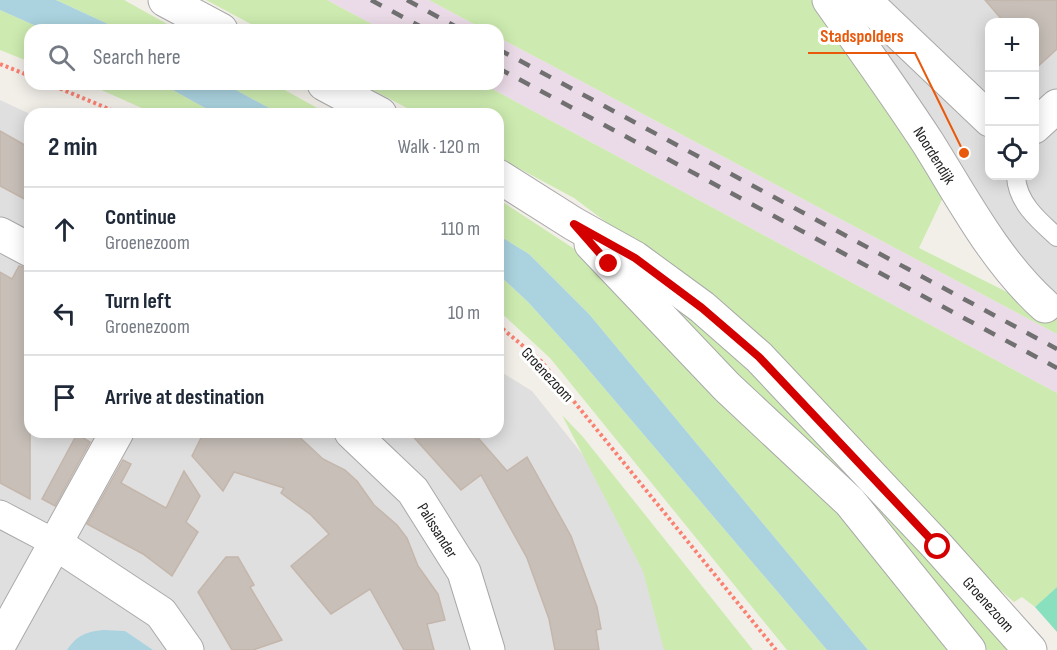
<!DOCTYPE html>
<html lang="en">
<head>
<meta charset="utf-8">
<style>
  :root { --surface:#fff; --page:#f2f2f3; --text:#1f2937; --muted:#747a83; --line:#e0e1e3 }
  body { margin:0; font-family:"Sofia Sans Condensed",sans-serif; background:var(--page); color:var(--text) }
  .controls { position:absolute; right:18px; top:18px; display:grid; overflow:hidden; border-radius:12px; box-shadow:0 3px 15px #0003 }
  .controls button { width:54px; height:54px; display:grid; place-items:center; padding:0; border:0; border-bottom:2px solid var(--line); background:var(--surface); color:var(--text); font:30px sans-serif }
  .stop { position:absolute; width:18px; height:18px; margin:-14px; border:4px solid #d40000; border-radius:50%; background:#fff }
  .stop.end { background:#d40000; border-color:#fff; box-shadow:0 2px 6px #0008 }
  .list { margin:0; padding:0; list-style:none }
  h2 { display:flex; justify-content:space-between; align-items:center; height:78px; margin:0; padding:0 24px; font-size:26px }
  h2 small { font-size:20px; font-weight:400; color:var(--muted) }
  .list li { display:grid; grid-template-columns:39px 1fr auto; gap:18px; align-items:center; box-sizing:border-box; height:84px; padding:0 24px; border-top:2px solid var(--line) }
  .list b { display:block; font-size:22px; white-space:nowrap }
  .list p { margin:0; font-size:20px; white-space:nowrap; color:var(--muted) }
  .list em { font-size:20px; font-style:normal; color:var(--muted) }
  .icon { flex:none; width:33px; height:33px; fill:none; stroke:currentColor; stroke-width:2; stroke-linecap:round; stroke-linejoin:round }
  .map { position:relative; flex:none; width:1057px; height:650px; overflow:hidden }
  .search { position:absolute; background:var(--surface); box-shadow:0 3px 15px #0003; left:24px; top:24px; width:480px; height:66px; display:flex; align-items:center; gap:15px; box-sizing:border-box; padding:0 21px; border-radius:18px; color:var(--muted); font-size:22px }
  .panel { position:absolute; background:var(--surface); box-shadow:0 3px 15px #0003; left:24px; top:108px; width:480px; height:330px; border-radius:18px }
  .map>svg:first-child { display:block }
  .residential { fill:#e0dfdf; fill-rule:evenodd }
  .industrial { fill:#ebdbe8 }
  .grass { fill:#cdebb0 }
  .pitch { fill:#88e0be }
  .water { fill:#aad3df }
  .building { fill:#c7bfb8; stroke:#c4b6ab; stroke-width:1.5 }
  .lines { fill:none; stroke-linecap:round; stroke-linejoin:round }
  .service-casing { stroke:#a9a9a9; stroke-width:20 }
  .pedestrian-casing { stroke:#a9a9a9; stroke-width:29 }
  .minor-casing { stroke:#a9a9a9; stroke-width:35 }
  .tertiary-casing { stroke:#a9a9a9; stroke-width:35 }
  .path { stroke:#fa8072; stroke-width:4; stroke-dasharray:3 3; stroke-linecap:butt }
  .service { stroke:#fff; stroke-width:18 }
  .pedestrian { stroke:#fff; stroke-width:27 }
  .minor { stroke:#fff; stroke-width:33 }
  .tertiary { stroke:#fff; stroke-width:33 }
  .rail { stroke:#707070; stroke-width:4.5; stroke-dasharray:12 12; stroke-linecap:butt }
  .route { stroke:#d40000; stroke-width:8 }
  .labels { text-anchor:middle; stroke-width:6; stroke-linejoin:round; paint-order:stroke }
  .street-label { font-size:16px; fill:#222; stroke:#fff }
  .leader { fill:none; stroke:#e8590c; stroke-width:2 }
  .callout-dot { fill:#e8590c; stroke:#fff; stroke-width:2 }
  .callout-label { font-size:18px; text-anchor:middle; font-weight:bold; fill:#e8590c; stroke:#fff; stroke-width:6; stroke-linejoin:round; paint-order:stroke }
</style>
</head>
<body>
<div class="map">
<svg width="1057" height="650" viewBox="0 0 1057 650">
  <rect width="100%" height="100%" fill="#f2efe9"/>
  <!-- residential -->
  <g class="residential">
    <path d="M831 0H1057V294L995 265ZM990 22H1034V176H990Z"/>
    <path d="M0 100 30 114V432H498V370L532 391 680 577 687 650H0Z"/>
  </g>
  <!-- industrial -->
  <g class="industrial">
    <path d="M327 0H429L485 30H383Z"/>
    <path d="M498 37 1057 334V393L483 84H498Z"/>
  </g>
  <!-- grass -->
  <g class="grass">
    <path d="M56 0H124L178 30H121Z"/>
    <path d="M206 0H327L383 30H262Z"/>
    <path d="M429 0H817L947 189 919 248 1057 317V334L498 37V30H485Z"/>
    <path d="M0 10 45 30H30V62L0 50Z"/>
    <path d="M88 84H162L216 114H155Z"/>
    <path d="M225 84H274L328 114H280Z"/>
    <path d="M362 84H483L1057 393V587L1035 607 1022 597 1014 602 1000 590 976 581 714 303 574 198 498 157V114H418Z"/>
    <path d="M498 199 576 250 640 307 840 506 959 650H868L589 314 529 254 498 235Z"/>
    <path d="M629 261 729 345 1011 650H981Z"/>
    <path d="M498 274 528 302 576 355 827 650H787L550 358 498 310Z"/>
    <path d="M562 415 583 437 753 650H664L643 571Z"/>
  </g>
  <!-- pitch -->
  <path class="pitch" d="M1057 587V632L1035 607Z"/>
  <!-- water -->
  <g class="water">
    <path d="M0 0H56L121 30H45L0 10Z"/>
    <path d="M162 84H225L280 114H216Z"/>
    <path d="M498 235 529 254 589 314 868 650H827L576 355 528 302 498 274Z"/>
    <path d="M103 630 125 631 153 650H67C77 635 86 632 103 630Z"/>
  </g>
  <!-- building -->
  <g class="building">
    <path d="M985 0H1057V49L1035 69V22H1004Z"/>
    <path d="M0 131 30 148V202L0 186Z"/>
    <path d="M19 266 30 269V499L0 483V272L12 279Z"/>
    <path d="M204 432H294L323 459 345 470 357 481 374 505 397 525 407 538 418 566 438 594 445 620 427 624 434 650H404L370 589 331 614 291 566 329 534 311 515 281 493 284 488 234 472 223 491 192 456Z"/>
    <path d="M409 432H473L507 471 527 457 571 536 597 607 601 629 596 630 599 650H555L549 619 527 558 481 475 461 490Z"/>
    <path d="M77 434 90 442 55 506 42 499Z"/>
    <path d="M123 460 131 464 121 483 166 508 184 471 200 496 186 522 198 532 172 576 143 554 87 524Z"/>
    <path d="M226 557H238L254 585 250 587 282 640 253 650H232L198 592Z"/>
  </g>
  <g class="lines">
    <defs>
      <path id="service" d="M1016 176C1017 202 1038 220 1057 237"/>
      <path id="pedestrian" d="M0 514 55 543"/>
      <g id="minor">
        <path d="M829 0C862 47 896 94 928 143 963 199 995 261 1045 306"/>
        <path d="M864 0 990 120"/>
        <path d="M1034 127 1057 106"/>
        <path d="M0 234 30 250"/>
        <path d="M351 432 413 491 464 572 488 650"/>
        <path d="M55 543 161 613 187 650"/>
        <path d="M0 643 117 432"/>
      </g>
      <g id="tertiary">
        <path d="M165 0 221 30"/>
        <path d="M324 84 380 114"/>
        <path d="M498 176 574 224 635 258 702 307 759 357 938 547 1030 650"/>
        <path d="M591 244 727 387 850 502 969 650"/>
      </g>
    </defs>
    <!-- service casing -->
    <use href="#service" class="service-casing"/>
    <!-- pedestrian casing -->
    <use href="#pedestrian" class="pedestrian-casing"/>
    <!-- minor casing -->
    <use href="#minor" class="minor-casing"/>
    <!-- tertiary casing -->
    <use href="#tertiary" class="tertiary-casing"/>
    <!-- path -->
    <g class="path">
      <path d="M0 64 30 76"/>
      <path d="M49 84 121 114"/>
      <path d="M498 325 541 361 776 650"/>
    </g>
    <!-- service -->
    <use href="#service" class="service"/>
    <!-- pedestrian -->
    <use href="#pedestrian" class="pedestrian"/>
    <!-- minor -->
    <use href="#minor" class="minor"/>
    <!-- tertiary -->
    <use href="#tertiary" class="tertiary"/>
    <!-- rail -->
    <g class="rail">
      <path d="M371 0 427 30"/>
      <path d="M407 0 462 30"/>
      <path d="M498 49 1057 349"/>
      <path d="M498 68 1057 368"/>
    </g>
  </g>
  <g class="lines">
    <!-- route -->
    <path class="route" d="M609 264 574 224 635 258 702 308 759 357 938 547"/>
  </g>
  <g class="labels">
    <!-- street labels -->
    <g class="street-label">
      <text transform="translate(935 155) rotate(58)" y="6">Noordendijk</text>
      <text transform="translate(548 374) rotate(47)" y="6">Groenezoom</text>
      <text transform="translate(438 530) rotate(58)" y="6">Palissander</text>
      <text transform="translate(989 604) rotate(48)" y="6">Groenezoom</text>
    </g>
  </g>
  <!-- callouts -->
  <path class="leader" d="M964 153L915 53H808"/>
  <circle class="callout-dot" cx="964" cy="153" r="6"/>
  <g class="callout-label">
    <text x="862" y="42">Stadspolders</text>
  </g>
</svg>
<div class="controls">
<button>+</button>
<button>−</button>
<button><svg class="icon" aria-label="locate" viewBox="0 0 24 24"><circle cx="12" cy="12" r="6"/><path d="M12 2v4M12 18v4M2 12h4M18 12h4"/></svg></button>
</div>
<div class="stop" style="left:938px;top:547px"></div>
<div class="stop end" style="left:609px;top:264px"></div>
<div class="search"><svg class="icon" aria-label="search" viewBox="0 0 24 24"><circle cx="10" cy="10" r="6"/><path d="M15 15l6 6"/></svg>Search here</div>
<section class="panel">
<h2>2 min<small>Walk · 120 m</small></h2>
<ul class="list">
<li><svg class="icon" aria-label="ahead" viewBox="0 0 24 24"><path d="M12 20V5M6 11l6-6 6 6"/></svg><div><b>Continue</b><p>Groenezoom</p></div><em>110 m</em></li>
<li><svg class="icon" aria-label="left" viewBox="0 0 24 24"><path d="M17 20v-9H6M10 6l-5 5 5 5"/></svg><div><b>Turn left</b><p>Groenezoom</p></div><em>10 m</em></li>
<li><svg class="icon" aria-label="arrive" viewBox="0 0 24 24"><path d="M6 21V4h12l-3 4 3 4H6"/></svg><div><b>Arrive at destination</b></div></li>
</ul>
</section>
</div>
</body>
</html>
